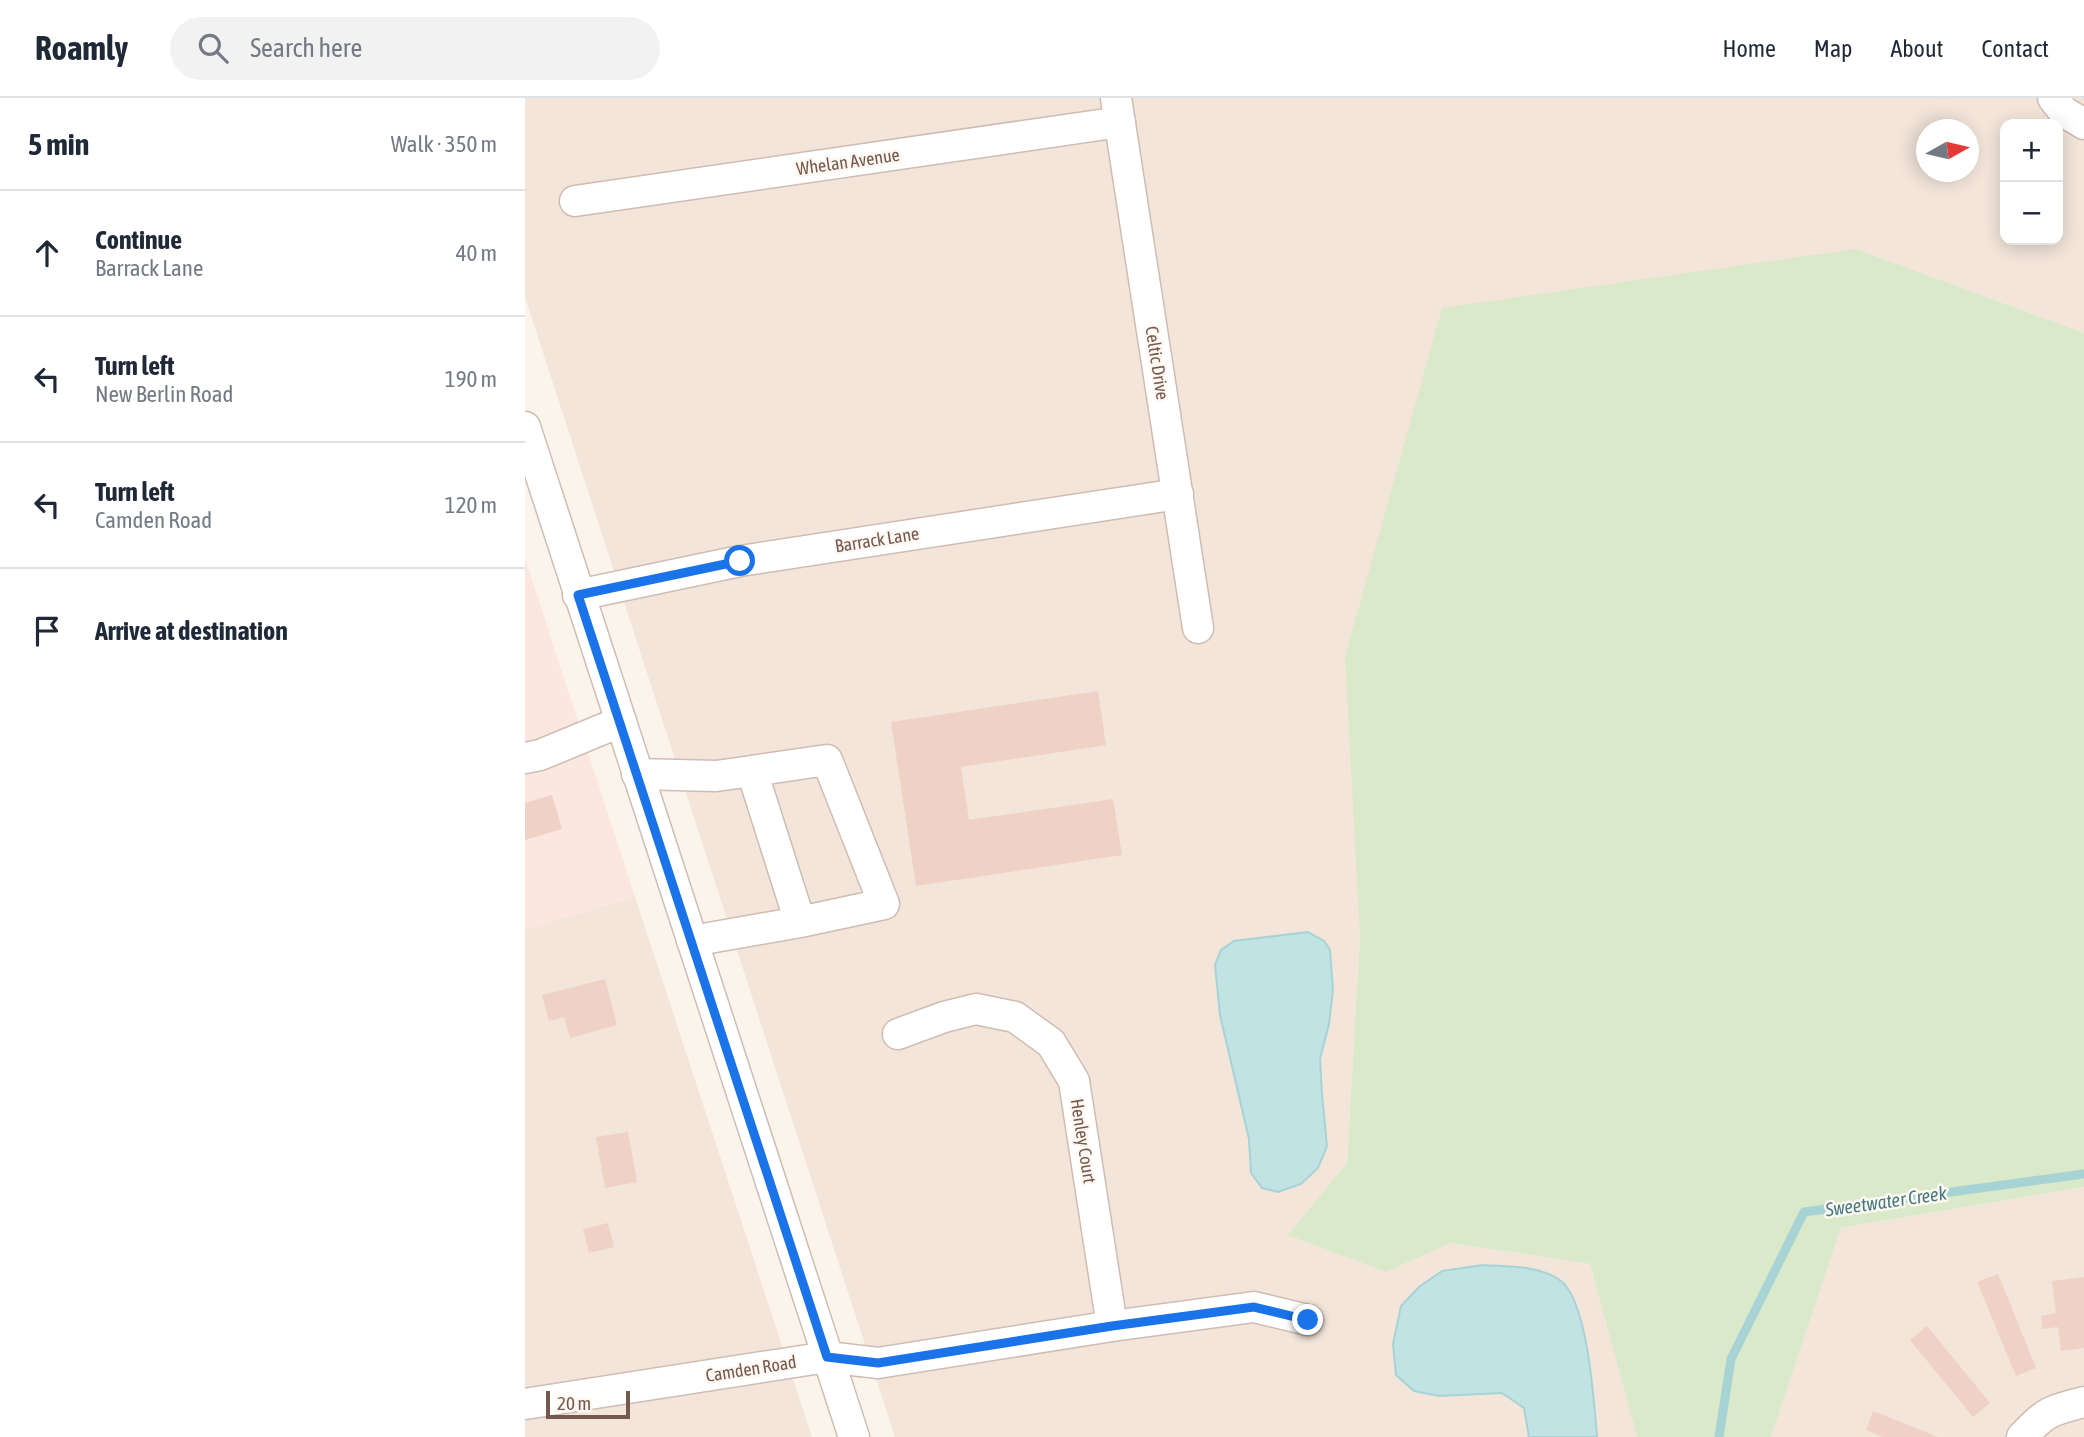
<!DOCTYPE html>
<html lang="en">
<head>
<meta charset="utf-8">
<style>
  :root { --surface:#fff; --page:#f2f2f3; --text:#1f2937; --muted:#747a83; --line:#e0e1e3 }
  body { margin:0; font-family:"Asap Condensed",sans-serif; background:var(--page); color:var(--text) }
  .controls { position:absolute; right:21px; top:21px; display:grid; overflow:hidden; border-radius:14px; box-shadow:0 4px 18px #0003 }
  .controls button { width:63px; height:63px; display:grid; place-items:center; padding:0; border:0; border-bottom:2px solid var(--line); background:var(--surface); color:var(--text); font:35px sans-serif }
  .compass { position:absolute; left:1391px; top:21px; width:63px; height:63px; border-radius:50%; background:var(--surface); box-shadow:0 4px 18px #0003; rotate:82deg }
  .scale { position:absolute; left:21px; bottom:18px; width:84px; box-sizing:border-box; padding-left:7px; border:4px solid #75594f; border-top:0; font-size:19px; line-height:24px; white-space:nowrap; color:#75594f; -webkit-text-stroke:5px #fef8f2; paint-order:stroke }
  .stop { position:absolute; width:21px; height:21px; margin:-16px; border:5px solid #1a73e8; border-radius:50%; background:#fff }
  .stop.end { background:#1a73e8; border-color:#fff; box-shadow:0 2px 7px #0008 }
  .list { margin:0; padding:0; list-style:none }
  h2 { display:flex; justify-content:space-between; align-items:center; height:91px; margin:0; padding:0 28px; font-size:30px }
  h2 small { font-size:23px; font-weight:400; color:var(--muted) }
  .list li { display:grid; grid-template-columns:46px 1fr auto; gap:21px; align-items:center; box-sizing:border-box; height:126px; padding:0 28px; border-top:2px solid var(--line) }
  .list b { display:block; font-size:26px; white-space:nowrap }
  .list p { margin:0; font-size:23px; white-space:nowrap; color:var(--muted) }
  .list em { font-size:23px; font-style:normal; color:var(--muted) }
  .icon { flex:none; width:38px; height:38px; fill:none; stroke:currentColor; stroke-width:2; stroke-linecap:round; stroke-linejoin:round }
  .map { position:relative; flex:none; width:1559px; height:1339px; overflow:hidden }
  header { display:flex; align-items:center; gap:42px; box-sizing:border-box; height:98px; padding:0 35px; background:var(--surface); border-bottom:2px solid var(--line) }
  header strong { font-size:33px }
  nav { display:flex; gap:38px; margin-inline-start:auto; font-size:24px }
  .search { width:490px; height:63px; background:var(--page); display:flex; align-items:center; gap:18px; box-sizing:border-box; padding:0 24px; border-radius:38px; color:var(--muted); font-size:26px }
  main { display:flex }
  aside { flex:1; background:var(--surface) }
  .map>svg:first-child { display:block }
  .residential { fill:#f3e5da; fill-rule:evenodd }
  .commercial { fill:#fbe6e0 }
  .green { fill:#d9e9ca }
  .water { fill:#c1e3e4; stroke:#a7d3d5; stroke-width:2 }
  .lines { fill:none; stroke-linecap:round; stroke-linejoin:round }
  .stream { stroke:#a7d3d5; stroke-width:9 }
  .building { fill:#efd2c5 }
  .minor-casing { stroke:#cfbdb4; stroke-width:33 }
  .minor { stroke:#fff; stroke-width:30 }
  .route { stroke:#1a73e8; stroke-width:9 }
  .labels { text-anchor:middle; stroke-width:5; stroke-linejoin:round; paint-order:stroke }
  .street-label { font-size:18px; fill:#75594f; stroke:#fef8f2 }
  .water-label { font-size:19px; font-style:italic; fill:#477b7f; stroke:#fef8f2 }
</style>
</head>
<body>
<header>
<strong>Roamly</strong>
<div class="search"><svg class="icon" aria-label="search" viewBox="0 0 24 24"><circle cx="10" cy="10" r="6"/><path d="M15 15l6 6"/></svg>Search here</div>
<nav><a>Home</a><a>Map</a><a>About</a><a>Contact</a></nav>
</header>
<main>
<aside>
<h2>5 min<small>Walk · 350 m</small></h2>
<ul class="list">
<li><svg class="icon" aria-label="ahead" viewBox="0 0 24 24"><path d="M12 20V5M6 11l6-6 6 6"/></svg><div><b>Continue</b><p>Barrack Lane</p></div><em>40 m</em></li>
<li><svg class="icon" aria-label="left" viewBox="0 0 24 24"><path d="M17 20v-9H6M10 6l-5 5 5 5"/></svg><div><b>Turn left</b><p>New Berlin Road</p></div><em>190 m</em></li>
<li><svg class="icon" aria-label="left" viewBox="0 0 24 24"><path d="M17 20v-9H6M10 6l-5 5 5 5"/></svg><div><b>Turn left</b><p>Camden Road</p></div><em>120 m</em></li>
<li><svg class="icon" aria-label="arrive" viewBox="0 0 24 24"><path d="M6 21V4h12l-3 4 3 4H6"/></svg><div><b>Arrive at destination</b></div></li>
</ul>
</aside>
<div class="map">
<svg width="1559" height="1339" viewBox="0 0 1559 1339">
  <rect width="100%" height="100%" fill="#fbf4eb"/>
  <!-- residential -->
  <g class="residential">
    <path d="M0 0H1559V235L1331 151 835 838 822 1065 764 1137 861 1174 926 1145 1065 1166 1112 1339H370L0 199ZM1480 26H1533V142H1480ZM1402 32H1444V74H1402Z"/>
    <path d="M110 799 287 1339H0V831Z"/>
    <path d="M1559 1089V1339H1246L1316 1130Z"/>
  </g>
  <!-- commercial -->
  <path class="commercial" d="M0 460 110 799 0 831Z"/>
  <!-- green -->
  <path class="green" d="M1331 151 1559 235V1089L1316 1130 1246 1339H1112L1065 1166 926 1145 861 1174 763 1137 822 1065 835 838 820 559 917 210Z"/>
  <!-- water -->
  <g class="water">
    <path d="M783 834 799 843 805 852 808 892 804 926 795 961 797 996 802 1048 793 1070 776 1086 753 1094 737 1090 726 1075 724 1041 695 917 690 867 696 852 709 843Z"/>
    <path d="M958 1167C983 1169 1015 1167 1036 1183 1063 1204 1069 1305 1072 1339H1004L999 1310 977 1295 914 1298 889 1293 871 1277 868 1246 876 1208 894 1189 917 1173Z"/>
  </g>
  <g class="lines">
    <!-- stream -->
    <path class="stream" d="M1194 1339 1206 1261 1279 1114 1559 1076"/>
  </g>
  <!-- building -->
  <g class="building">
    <path d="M573 593 581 647 436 669 444 722 588 701 597 757 391 788 366 624Z"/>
    <path d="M27 697 37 731 0 742V705Z"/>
    <path d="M80 881 92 927 45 940 39 919 24 923 17 897Z"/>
    <path d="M103 1034 112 1084 80 1090 71 1039Z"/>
    <path d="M83 1125 89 1149 64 1155 58 1131Z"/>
    <path d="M1473 1176 1511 1270 1491 1278 1452 1184Z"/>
    <path d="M1559 1179V1250L1536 1253 1533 1229 1517 1231 1516 1218 1531 1215 1527 1183Z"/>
    <path d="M1402 1228 1465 1305 1448 1319 1385 1242Z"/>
    <path d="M1348 1313 1413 1339H1358L1341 1332Z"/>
  </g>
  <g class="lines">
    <defs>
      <g id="minor">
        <path d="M591 0 673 530"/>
        <path d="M1528 0 1539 14 1559 26"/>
        <path d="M50 103 595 24"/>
        <path d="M0 329 329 1339"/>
        <path d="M53 497 215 463 653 396"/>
        <path d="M0 660 15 657 95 624"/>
        <path d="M112 676 191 678 227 673"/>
        <path d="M167 843 275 824 359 806 302 662 227 673 275 824"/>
        <path d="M373 936 419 919 451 911 490 919 526 945 549 983 587 1228"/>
        <path d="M0 1306 302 1259 353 1265 587 1228 729 1209 783 1222"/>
        <path d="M1497 1339C1520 1314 1526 1312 1559 1304"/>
      </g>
    </defs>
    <!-- minor casing -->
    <use href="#minor" class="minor-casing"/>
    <!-- minor -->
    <use href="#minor" class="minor"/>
  </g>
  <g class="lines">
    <!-- route -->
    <path class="route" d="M215 463 53 497 302 1259 353 1265 587 1228 729 1209 783 1222"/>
  </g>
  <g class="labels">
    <!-- street labels -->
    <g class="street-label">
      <text transform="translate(323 64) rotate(-8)" y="6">Whelan Avenue</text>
      <text transform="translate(632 265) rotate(81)" y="6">Celtic Drive</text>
      <text transform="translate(352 442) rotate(-9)" y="6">Barrack Lane</text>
      <text transform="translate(558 1043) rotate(81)" y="6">Henley Court</text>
      <text transform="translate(226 1271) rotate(-9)" y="6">Camden Road</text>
    </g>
    <!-- water labels -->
    <g class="water-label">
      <text transform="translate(1361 1103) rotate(-8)" y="7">Sweetwater Creek</text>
    </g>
  </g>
</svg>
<div class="controls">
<button>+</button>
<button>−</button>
</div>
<svg class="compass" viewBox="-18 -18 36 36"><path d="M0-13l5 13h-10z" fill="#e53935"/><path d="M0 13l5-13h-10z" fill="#747a83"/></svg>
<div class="scale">20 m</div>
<div class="stop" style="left:215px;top:463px"></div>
<div class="stop end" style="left:783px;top:1222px"></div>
</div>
</main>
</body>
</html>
